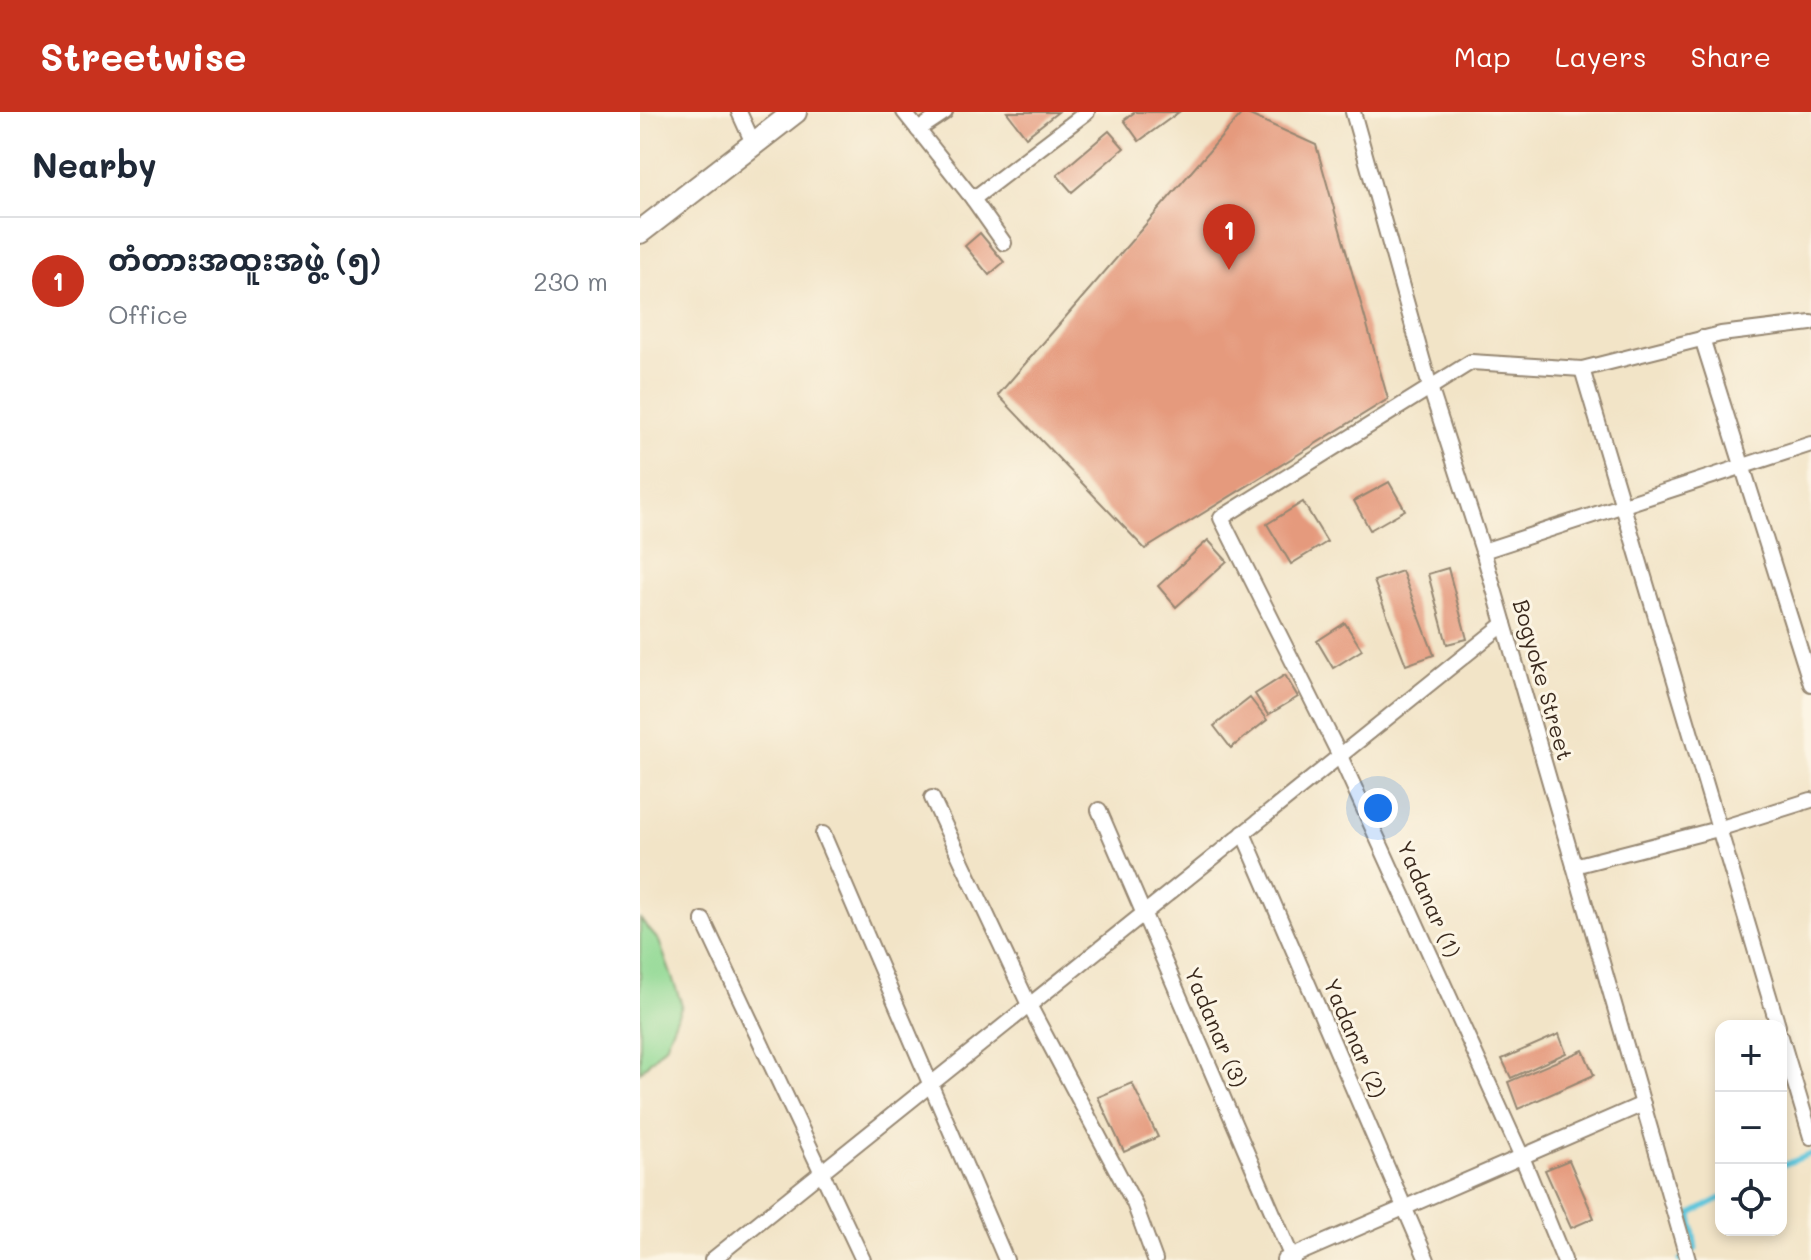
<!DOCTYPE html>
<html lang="en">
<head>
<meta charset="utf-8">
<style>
  :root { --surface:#fff; --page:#f6f6f7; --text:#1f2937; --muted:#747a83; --line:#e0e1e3; --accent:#c8321e }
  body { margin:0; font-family:Mali,"Noto Sans Myanmar",sans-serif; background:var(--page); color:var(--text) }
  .controls { position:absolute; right:24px; bottom:24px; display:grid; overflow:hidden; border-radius:16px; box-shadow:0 4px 12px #0003 }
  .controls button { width:72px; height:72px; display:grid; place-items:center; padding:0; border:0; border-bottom:2px solid var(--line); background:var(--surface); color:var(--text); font:40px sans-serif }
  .you { position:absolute; left:738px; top:696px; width:28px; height:28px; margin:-20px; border:6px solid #fff; border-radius:50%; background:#1a73e8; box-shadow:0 0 0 12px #1a73e833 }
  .badge { display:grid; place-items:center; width:52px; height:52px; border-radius:50%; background:var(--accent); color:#fff; font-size:26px; font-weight:700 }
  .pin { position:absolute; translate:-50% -66px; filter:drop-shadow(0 2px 4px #0008) }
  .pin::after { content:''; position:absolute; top:42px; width:28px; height:24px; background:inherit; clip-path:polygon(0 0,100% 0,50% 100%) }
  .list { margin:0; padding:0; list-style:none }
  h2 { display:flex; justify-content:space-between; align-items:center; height:104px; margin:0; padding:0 32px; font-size:34px }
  h2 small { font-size:26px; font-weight:400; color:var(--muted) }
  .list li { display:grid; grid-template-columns:52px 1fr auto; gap:24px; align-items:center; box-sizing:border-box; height:128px; padding:0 32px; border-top:2px solid var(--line) }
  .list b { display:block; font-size:30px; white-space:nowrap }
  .list p { margin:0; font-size:26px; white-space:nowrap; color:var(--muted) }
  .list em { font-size:26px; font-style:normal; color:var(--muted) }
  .icon { flex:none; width:44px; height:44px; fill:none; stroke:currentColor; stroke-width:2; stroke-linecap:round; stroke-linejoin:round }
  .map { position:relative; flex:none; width:1171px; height:1148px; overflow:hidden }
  header { display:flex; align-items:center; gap:48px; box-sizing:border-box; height:112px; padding:0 40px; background:var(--accent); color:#fff }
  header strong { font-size:38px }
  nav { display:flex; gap:44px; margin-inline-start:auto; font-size:28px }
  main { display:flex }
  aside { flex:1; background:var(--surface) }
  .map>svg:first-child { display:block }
  .green { fill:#91d994; stroke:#668259; stroke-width:2 }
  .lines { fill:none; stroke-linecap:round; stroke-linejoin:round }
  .stream { stroke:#5fc6dc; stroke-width:5 }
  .building { fill:#e59a7d }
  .minor-casing { stroke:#968772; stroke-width:18 }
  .primary-casing { stroke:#968772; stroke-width:26 }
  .minor { stroke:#fff; stroke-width:14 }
  .primary { stroke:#fff; stroke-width:22 }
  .labels { text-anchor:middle; stroke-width:6; stroke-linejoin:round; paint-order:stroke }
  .street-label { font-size:22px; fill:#3b2a1e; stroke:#fcf5e5 }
</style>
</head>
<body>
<header>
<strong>Streetwise</strong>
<nav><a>Map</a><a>Layers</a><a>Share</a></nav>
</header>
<main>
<aside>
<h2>Nearby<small></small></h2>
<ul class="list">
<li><span class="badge">1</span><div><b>တံတားအထူးအဖွဲ့ (၅)</b><p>Office</p></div><em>230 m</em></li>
</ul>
</aside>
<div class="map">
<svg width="1171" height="1148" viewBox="0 0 1171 1148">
  <rect width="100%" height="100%" fill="#fcf5e5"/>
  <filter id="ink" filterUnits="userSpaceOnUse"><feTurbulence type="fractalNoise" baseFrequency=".0125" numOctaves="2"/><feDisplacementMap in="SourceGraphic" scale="16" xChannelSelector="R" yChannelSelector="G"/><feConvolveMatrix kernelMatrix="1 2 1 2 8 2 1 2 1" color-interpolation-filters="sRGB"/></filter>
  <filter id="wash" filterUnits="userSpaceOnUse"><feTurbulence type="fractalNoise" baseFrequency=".006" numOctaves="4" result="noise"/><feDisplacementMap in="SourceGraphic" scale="32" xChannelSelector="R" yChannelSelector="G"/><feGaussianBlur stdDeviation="1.8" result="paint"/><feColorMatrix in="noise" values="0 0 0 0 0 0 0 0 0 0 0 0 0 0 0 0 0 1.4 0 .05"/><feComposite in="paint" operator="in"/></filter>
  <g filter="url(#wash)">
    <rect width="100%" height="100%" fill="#f2e4c7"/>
    <!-- green -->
    <path class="green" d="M0 807 19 829 42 893 25 934 0 960Z"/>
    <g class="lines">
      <!-- stream -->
      <g class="stream">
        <path d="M1141 1054 1171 1042"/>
        <path d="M1040 1148 1056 1137 1051 1102 1081 1086"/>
      </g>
    </g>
    <g id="blocks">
      <!-- building -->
      <g class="building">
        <path d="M367 0H418L386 25Z"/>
        <path d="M495 0H539L499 29 484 8Z"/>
        <path d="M603 0 676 33 748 287 505 437 358 283Z"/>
        <path d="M469 19 484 36 432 80 417 63Z"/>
        <path d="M340 121 364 150 349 163 325 134Z"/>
        <path d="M749 370 765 398 730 418 714 389Z"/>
        <path d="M663 390 687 430 651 452 627 412Z"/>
        <path d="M568 428 587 449 536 495 518 474Z"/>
        <path d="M808 456 827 527 807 532 788 462Z"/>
        <path d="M762 459 794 543 766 553 734 469Z"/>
        <path d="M705 511 722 538 693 556 677 529Z"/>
        <path d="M645 563 658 585 628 603 615 582Z"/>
        <path d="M610 586 627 608 591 636 574 614Z"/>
        <path d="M919 922 926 941 871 966 862 947Z"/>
        <path d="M943 938 954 963 878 997 868 970Z"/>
        <path d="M492 971 518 1025 484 1040 458 985Z"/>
        <path d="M929 1048 954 1106 931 1116 905 1058Z"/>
      </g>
    </g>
  </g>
  <g filter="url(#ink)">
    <use href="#blocks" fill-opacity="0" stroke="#968772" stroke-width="2"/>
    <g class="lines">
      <defs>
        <g id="minor">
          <path d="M99 0 114 33"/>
          <path d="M264 0 333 87 364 131"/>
          <path d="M713 0 790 275 843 439 1048 1148"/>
          <path d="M278 18 305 0"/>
          <path d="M333 87 447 0"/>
          <path d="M1062 226 1171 572"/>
          <path d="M942 257 1138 914"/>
          <path d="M843 439 1171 332"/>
          <path d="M292 686 389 893 494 1091 515 1148"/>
          <path d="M459 698 653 1148"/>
          <path d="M603 721 787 1148"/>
          <path d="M183 722 366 1148"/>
          <path d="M934 754 1078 717 1171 688"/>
          <path d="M63 808 223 1148"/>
          <path d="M1141 925 1171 1025"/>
          <path d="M72 1148 864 512"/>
          <path d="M644 1148 1003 992"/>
          <path d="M924 1148 882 1045 700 644 581 406 831 250 942 257 1081 222 1171 211"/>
        </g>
        <path id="primary" d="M0 120 155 0"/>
      </defs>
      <!-- minor casing -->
      <use href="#minor" class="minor-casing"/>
      <!-- primary casing -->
      <use href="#primary" class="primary-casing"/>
      <!-- minor -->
      <use href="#minor" class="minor"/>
      <!-- primary -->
      <use href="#primary" class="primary"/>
    </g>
  </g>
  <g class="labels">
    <!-- street labels -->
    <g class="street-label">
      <text transform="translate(903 568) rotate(74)" y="8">Bogyoke Street</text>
      <text transform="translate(789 787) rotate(66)" y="8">Yadanar (1)</text>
      <text transform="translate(576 915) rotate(67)" y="8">Yadanar (3)</text>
      <text transform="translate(715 926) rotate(67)" y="8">Yadanar (2)</text>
    </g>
  </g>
</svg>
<div class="controls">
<button>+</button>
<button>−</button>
<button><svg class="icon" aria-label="locate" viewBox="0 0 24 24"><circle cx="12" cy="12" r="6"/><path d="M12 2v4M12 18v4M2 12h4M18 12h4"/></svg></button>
</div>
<div class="you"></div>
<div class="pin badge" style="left:589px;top:158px">1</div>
</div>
</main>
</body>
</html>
